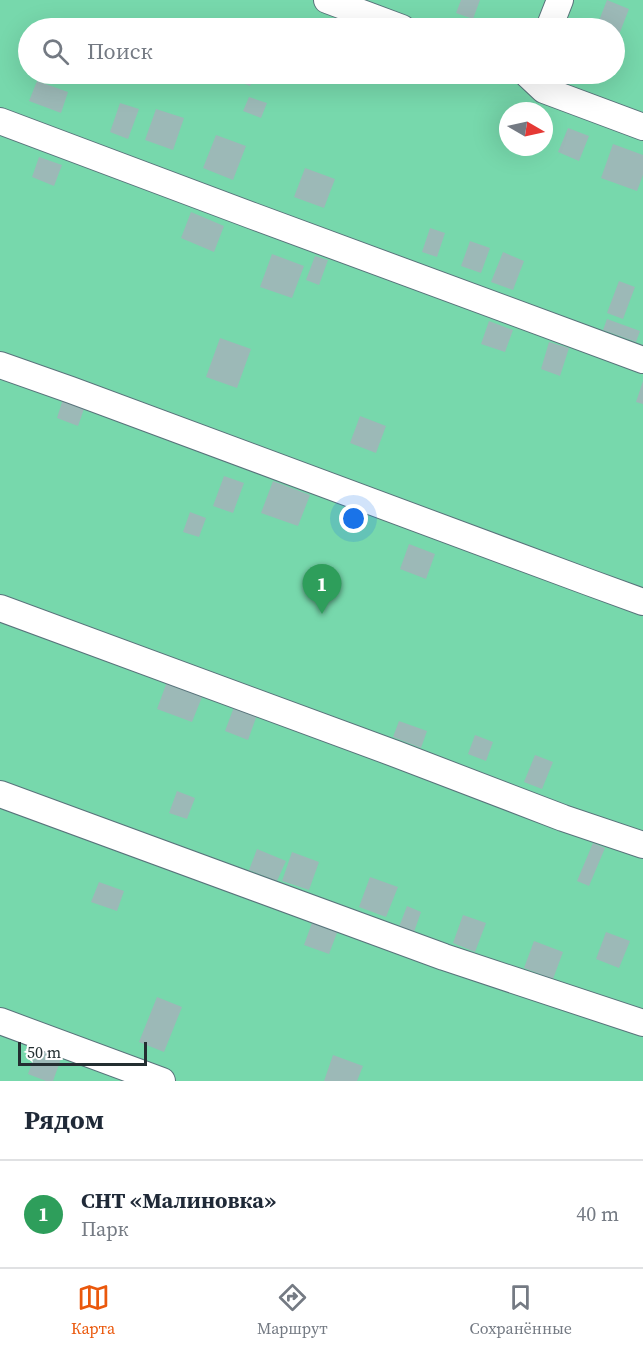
<!DOCTYPE html>
<html lang="ru">
<head>
<meta charset="utf-8">
<style>
  :root { --surface:#fff; --page:#f2f2f3; --text:#1f2937; --muted:#747a83; --line:#e0e1e3; --accent:#ea580c }
  body { margin:0; font-family:"Source Serif 4",serif; background:var(--page); color:var(--text) }
  .compass { position:absolute; left:499px; top:102px; width:54px; height:54px; border-radius:50%; background:var(--surface); box-shadow:0 6px 24px #0002; rotate:99deg }
  .scale { position:absolute; left:18px; bottom:15px; width:129px; box-sizing:border-box; padding-left:6px; border:3px solid #232e31; border-top:0; font-size:16px; line-height:21px; white-space:nowrap; color:#232e31; -webkit-text-stroke:4px #fff; paint-order:stroke }
  .you { position:absolute; left:354px; top:519px; width:21px; height:21px; margin:-15px; border:4px solid #fff; border-radius:50%; background:#1a73e8; box-shadow:0 0 0 9px #1a73e833 }
  .badge { display:grid; place-items:center; width:39px; height:39px; border-radius:50%; background:var(--accent); color:#fff; font-size:20px; font-weight:700 }
  .pin { position:absolute; translate:-50% -50px; filter:drop-shadow(0 2px 3px #0008) }
  .pin::after { content:''; position:absolute; top:32px; width:21px; height:18px; background:inherit; clip-path:polygon(0 0,100% 0,50% 100%) }
  .list { margin:0; padding:0; list-style:none }
  h2 { display:flex; justify-content:space-between; align-items:center; height:78px; margin:0; padding:0 24px; font-size:26px }
  h2 small { font-size:20px; font-weight:400; color:var(--muted) }
  .list li { display:grid; grid-template-columns:39px 1fr auto; gap:18px; align-items:center; box-sizing:border-box; height:108px; padding:0 24px; border-top:2px solid var(--line) }
  .list b { display:block; font-size:22px; white-space:nowrap }
  .list p { margin:0; font-size:20px; white-space:nowrap; color:var(--muted) }
  .list em { font-size:20px; font-style:normal; color:var(--muted) }
  .icon { flex:none; width:33px; height:33px; fill:none; stroke:currentColor; stroke-width:2; stroke-linecap:round; stroke-linejoin:round }
  .map { position:relative; flex:none; width:643px; height:1081px; overflow:hidden }
  .search { position:absolute; background:var(--surface); box-shadow:0 6px 24px #0002; left:18px; right:18px; top:18px; height:66px; display:flex; align-items:center; gap:15px; box-sizing:border-box; padding:0 21px; border-radius:33px; color:var(--muted); font-size:22px }
  .sheet { height:186px; background:var(--surface) }
  nav { display:flex; justify-content:space-around; align-items:center; box-sizing:border-box; height:84px; border-top:2px solid var(--line); background:var(--surface); font-size:16px; color:var(--muted) }
  nav a { display:grid; justify-items:center; gap:3px }
  nav .on { color:var(--accent) }
  .map>svg:first-child { display:block }
  .green { fill:#77d8ac; fill-rule:evenodd }
  .building { fill:#9cb9b7 }
  .lines { fill:none; stroke-linecap:round; stroke-linejoin:round }
  .minor-casing { stroke:#59737b; stroke-width:28 }
  .minor { stroke:#fff; stroke-width:26 }
</style>
</head>
<body>
<div class="map">
<svg width="643" height="1081" viewBox="0 0 643 1081">
  <rect width="100%" height="100%" fill="#cbe7f0"/>
  <!-- green -->
  <path class="green" d="M0 0H643V1081H0ZM28 28H614V74H28ZM508 111H544V147H508Z"/>
  <!-- building -->
  <g class="building">
    <path d="M461 0H480L473 19 456 13Z"/>
    <path d="M607 0 629 9 615 45 614 28H596Z"/>
    <path d="M227 74H255L250 86 226 77Z"/>
    <path d="M37 81 68 92 61 113 29 101Z"/>
    <path d="M249 97 267 103 261 118 243 111Z"/>
    <path d="M120 103 139 109 128 139 110 132Z"/>
    <path d="M156 109 184 118 173 150 145 140Z"/>
    <path d="M568 128 589 136 579 161 558 152Z"/>
    <path d="M216 135 246 146 233 180 203 168Z"/>
    <path d="M613 144 643 155V175L637 191 601 178Z"/>
    <path d="M39 157 62 165 54 186 32 177Z"/>
    <path d="M305 168 335 179 324 208 294 197Z"/>
    <path d="M191 212 224 226 214 252 181 238Z"/>
    <path d="M430 228 445 233 437 257 422 252Z"/>
    <path d="M470 241 490 248 481 273 461 266Z"/>
    <path d="M503 252 524 261 513 290 491 282Z"/>
    <path d="M272 254 304 266 292 298 260 287Z"/>
    <path d="M315 256 328 260 319 285 306 280Z"/>
    <path d="M619 281 635 287 623 319 607 313Z"/>
    <path d="M607 319 640 331 636 342 603 330Z"/>
    <path d="M489 321 513 330 505 352 481 344Z"/>
    <path d="M220 338 251 349 237 388 206 377Z"/>
    <path d="M549 342 569 348 560 376 541 369Z"/>
    <path d="M643 381V404L636 402Z"/>
    <path d="M63 399 85 406 78 426 57 418Z"/>
    <path d="M360 416 386 426 376 453 350 443Z"/>
    <path d="M224 476 244 483 233 513 213 506Z"/>
    <path d="M273 481 310 495 298 526 261 513Z"/>
    <path d="M190 512 206 518 199 537 183 532Z"/>
    <path d="M409 544 435 554 426 579 400 569Z"/>
    <path d="M168 679 204 692 192 722 157 709Z"/>
    <path d="M234 707 257 715 248 740 225 731Z"/>
    <path d="M399 721 427 731 421 748 393 737Z"/>
    <path d="M475 735 493 742 486 761 468 754Z"/>
    <path d="M535 755 553 762 542 789 524 782Z"/>
    <path d="M177 791 195 798 187 819 169 813Z"/>
    <path d="M593 843 605 848 589 886 577 881Z"/>
    <path d="M257 849 286 861 277 881 249 870Z"/>
    <path d="M292 852 319 862 309 890 282 881Z"/>
    <path d="M370 877 398 887 386 917 359 907Z"/>
    <path d="M99 882 124 891 117 911 91 902Z"/>
    <path d="M407 906 421 912 414 932 399 927Z"/>
    <path d="M463 915 486 923 475 952 453 943Z"/>
    <path d="M313 920 338 930 329 954 304 945Z"/>
    <path d="M606 932 630 941 619 968 596 959Z"/>
    <path d="M534 941 563 952 553 979 524 968Z"/>
    <path d="M157 997 182 1007 164 1052 139 1042Z"/>
    <path d="M38 1047 62 1056 53 1081H46L28 1074Z"/>
    <path d="M333 1055 363 1066 357 1081H324Z"/>
  </g>
  <g class="lines">
    <defs>
      <g id="minor">
        <path d="M327 0 402 28"/>
        <path d="M549 28 560 0"/>
        <path d="M527 74 544 90 643 127"/>
        <path d="M0 121 253 216 643 360"/>
        <path d="M0 365 71 390 588 582 643 602"/>
        <path d="M0 608 396 754 563 818 643 845"/>
        <path d="M0 794 444 957 643 1023"/>
        <path d="M0 1021 162 1081"/>
      </g>
    </defs>
    <!-- minor casing -->
    <use href="#minor" class="minor-casing"/>
    <!-- minor -->
    <use href="#minor" class="minor"/>
  </g>
</svg>
<svg class="compass" viewBox="-18 -18 36 36"><path d="M0-13l5 13h-10z" fill="#e53935"/><path d="M0 13l5-13h-10z" fill="#747a83"/></svg>
<div class="scale">50 m</div>
<div class="you"></div>
<div class="pin badge" style="left:322px;top:614px;background:#2e9e5b">1</div>
<div class="search"><svg class="icon" aria-label="search" viewBox="0 0 24 24"><circle cx="10" cy="10" r="6"/><path d="M15 15l6 6"/></svg>Поиск</div>
</div>
<section class="sheet">
<h2>Рядом<small></small></h2>
<ul class="list">
<li><span class="badge" style="background:#2e9e5b">1</span><div><b>СНТ «Малиновка»</b><p>Парк</p></div><em>40 m</em></li>
</ul>
</section>
<nav>
<a class="on"><svg class="icon" aria-label="map" viewBox="0 0 24 24"><path d="M3 6l6-2 6 2 6-2v14l-6 2-6-2-6 2zM9 4v14M15 6v14"/></svg>Карта</a>
<a><svg class="icon" aria-label="directions" viewBox="0 0 24 24"><path d="M12 3l9 9-9 9-9-9zM9 14v-3h6M13 9l2 2-2 2"/></svg>Маршрут</a>
<a><svg class="icon" aria-label="saved" viewBox="0 0 24 24"><path d="M7 4h10v16l-5-4-5 4z"/></svg>Сохранённые</a>
</nav>
</body>
</html>
